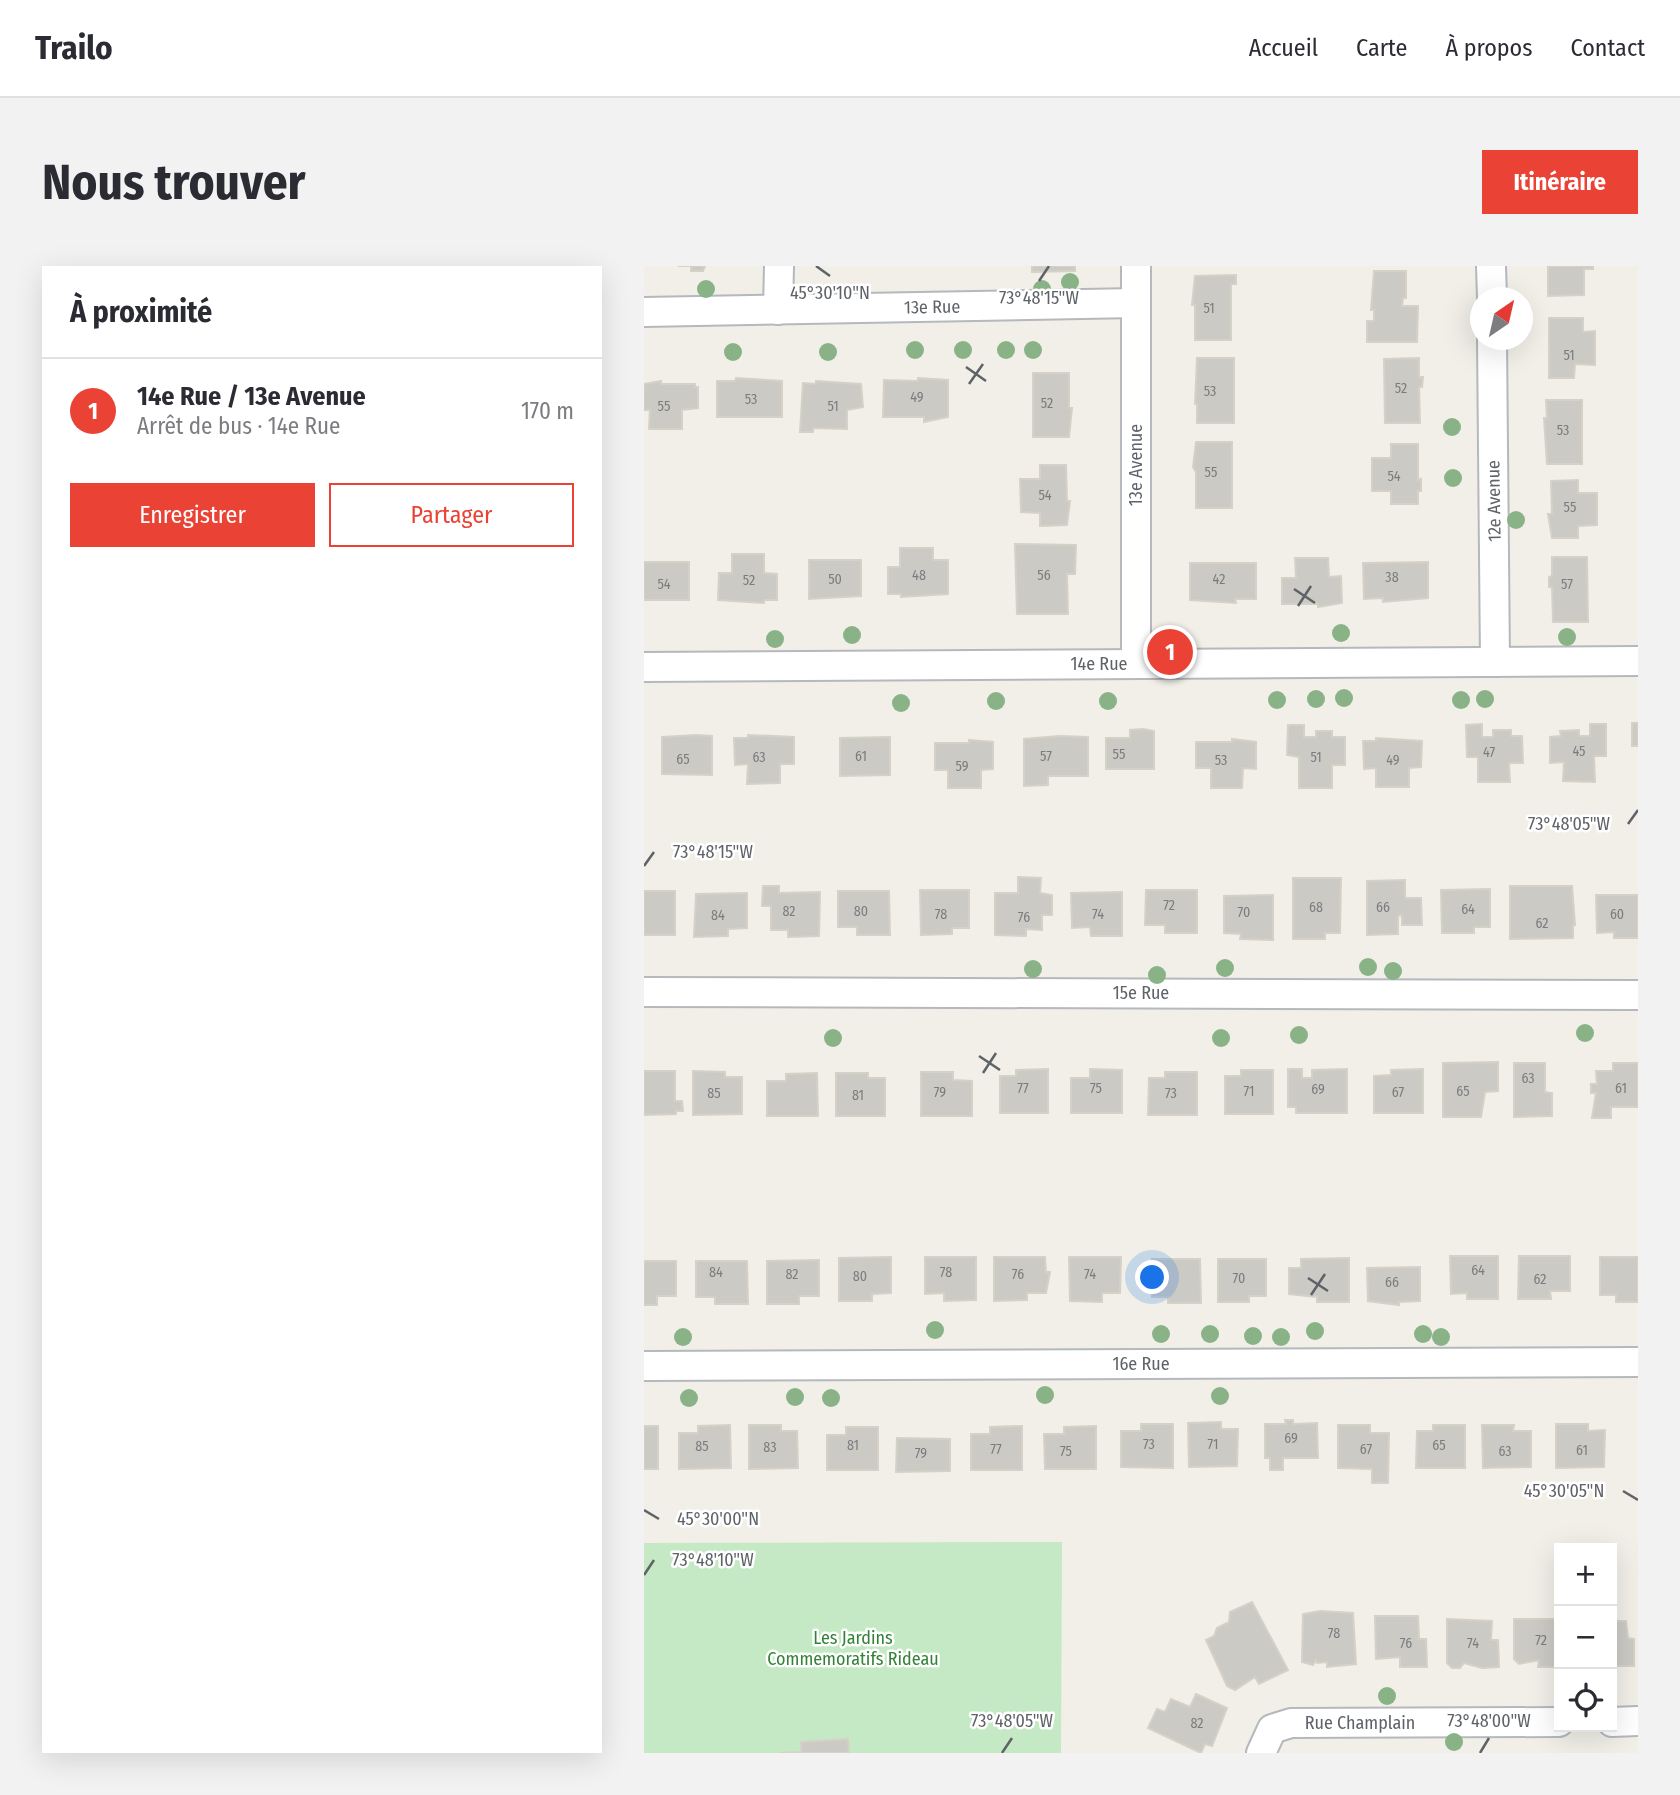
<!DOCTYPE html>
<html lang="fr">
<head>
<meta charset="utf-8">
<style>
  :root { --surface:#fff; --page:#f2f2f3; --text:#2b2b33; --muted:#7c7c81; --line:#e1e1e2; --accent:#ea4335 }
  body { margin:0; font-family:"Fira Sans Condensed",sans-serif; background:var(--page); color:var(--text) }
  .controls { position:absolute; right:21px; bottom:21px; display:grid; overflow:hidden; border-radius:0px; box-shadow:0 7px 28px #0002 }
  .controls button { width:63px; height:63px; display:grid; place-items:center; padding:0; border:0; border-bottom:2px solid var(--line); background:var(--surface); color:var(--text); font:35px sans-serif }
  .compass { position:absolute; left:826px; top:21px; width:63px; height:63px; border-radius:50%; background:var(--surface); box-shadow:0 7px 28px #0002; rotate:34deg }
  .you { position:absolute; left:509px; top:1012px; width:24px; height:24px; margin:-18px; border:5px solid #fff; border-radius:50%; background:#1a73e8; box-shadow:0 0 0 10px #1a73e833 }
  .badge { display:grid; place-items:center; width:46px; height:46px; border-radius:50%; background:var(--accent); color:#fff; font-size:23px; font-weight:700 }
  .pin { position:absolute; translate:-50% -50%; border:4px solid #fff; box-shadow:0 2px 7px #0006 }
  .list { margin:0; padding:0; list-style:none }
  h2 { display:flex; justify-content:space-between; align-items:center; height:91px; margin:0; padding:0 28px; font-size:30px }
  h2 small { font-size:23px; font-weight:400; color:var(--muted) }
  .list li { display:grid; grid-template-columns:46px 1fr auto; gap:21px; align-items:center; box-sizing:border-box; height:105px; padding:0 28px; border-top:2px solid var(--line) }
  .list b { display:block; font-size:26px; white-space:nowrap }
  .list p { margin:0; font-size:23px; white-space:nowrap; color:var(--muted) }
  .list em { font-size:23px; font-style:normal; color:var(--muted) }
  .actions { display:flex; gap:14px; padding:21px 28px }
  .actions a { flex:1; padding:16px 0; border:2px solid var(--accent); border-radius:0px; text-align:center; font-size:24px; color:var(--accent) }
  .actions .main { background:var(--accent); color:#fff }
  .icon { flex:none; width:38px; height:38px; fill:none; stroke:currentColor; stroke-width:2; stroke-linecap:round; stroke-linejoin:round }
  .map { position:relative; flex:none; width:994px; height:1487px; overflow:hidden; border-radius:0px }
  header { display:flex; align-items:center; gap:42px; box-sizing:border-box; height:98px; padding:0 35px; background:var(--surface); border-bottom:2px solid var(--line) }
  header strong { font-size:33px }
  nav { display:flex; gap:38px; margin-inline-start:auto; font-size:24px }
  .intro { display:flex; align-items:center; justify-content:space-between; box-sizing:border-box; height:168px; padding:0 42px }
  h1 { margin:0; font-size:49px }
  .button { padding:18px 32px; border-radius:0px; background:var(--accent); color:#fff; font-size:24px; font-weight:700 }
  main { display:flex; gap:42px; padding:0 42px }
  aside { flex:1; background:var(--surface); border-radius:0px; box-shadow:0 7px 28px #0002 }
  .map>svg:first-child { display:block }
  .green { fill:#c5e8c5 }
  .building { fill:#cccac5; stroke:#d6d1c6; stroke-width:2 }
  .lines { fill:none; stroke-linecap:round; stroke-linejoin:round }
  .street-casing { stroke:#b5b8bc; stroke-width:32 }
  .street { stroke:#fff; stroke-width:28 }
  .tree { fill:#89b387 }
  .ticks { fill:none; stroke:#5f6368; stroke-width:2.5 }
  .labels { text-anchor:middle; stroke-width:5; stroke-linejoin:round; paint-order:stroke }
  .number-label { font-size:14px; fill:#7a7d7f }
  .street-label { font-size:18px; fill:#5f6368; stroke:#fff }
  .park-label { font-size:18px; fill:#348238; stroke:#fff }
  .ticks-label { font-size:18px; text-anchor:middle; fill:#5f6368; stroke:#fff; stroke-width:5; stroke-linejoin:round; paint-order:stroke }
</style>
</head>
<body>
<header>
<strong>Trailo</strong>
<nav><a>Accueil</a><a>Carte</a><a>À propos</a><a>Contact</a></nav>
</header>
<div class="intro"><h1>Nous trouver</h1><a class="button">Itinéraire</a></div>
<main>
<aside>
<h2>À proximité<small></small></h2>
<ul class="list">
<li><span class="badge">1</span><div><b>14e Rue / 13e Avenue</b><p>Arrêt de bus · 14e Rue</p></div><em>170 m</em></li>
</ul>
<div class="actions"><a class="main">Enregistrer</a><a>Partager</a></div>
</aside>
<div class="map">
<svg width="994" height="1487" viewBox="0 0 994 1487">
  <rect width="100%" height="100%" fill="#f1efe8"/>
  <!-- green -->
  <path class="green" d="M418 1276 417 1487H0V1277Z"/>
  <!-- building -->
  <g class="building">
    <path d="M34 0H61L59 5H47V0Z"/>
    <path d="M388 0H431V5L388 6Z"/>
    <path d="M904 0H949V3H940V29L904 30Z"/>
    <path d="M730 5H762V32H759L758 40H774L773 76H723V55H730V44H727Z"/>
    <path d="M592 9V18H587V74H551V39H548L551 10Z"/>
    <path d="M905 52H939V66L951 65V99L931 98 930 112H905Z"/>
    <path d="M553 92H590V157H553V138H551Z"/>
    <path d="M775 92V111H779L778 121H775L776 157H741L740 93Z"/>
    <path d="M389 107H425V142H428L425 171H389Z"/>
    <path d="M92 112 138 115V151H73V115H91Z"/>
    <path d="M274 112 304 114V151L280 156V151H239L240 114 274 115Z"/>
    <path d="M17 115V118H51V121H54V142L38 144V163H5L6 144H0V118Z"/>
    <path d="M172 115 217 118 219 141 203 144V163L169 162V166H156L159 117 172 118Z"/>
    <path d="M902 134H938V198H903L900 152H903Z"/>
    <path d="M552 176H588V242H552V206L549 201Z"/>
    <path d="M747 178H774V214L777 213V225H774V238H747V225H728V192H747Z"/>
    <path d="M396 199H422L423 235H426L423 259 396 260V247L377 246 376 213H396Z"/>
    <path d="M934 214V227H953V259L934 260V272H908L904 248H908L907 215Z"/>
    <path d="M371 278 432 279 431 308H423L424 348H373Z"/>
    <path d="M256 282H289V294H304V328L257 331V328H244V301H256Z"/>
    <path d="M88 288H120V307L133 308V334H120V337L74 334 75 307H88Z"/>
    <path d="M908 291H943L944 356H909L908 321H905V311L908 310Z"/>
    <path d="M651 292H684L685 311 697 310 698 337 674 341V338H638V312H652Z"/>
    <path d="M165 294H217V330L165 333Z"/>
    <rect x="0" y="296" width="45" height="38"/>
    <path d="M784 296V332L739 336V332L720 333 719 297Z"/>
    <path d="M546 297H612V333H591L592 337 546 334Z"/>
    <rect x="988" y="457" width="6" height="23"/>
    <path d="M838 458V471H849V464H867V470H878L879 497H865L866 516H834V491H823L822 459Z"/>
    <path d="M946 458H962V490H950L951 516 919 515 920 496 906 497V471L917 470 916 465 935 464V470H946Z"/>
    <path d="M644 459H660V471H672V465H688V471H701V499H688V522H655V491L643 489Z"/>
    <path d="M499 463 510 465V503H462V472H486V464Z"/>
    <path d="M53 469 68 470V509L18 508V471Z"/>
    <path d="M104 469 150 471V498H136V517L103 518 104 498 91 499 90 472H104Z"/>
    <path d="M415 470 444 471V510H404V519L380 520V473Z"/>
    <path d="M246 471V509L196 510V472Z"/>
    <path d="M732 472 778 475 777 501 765 502V521H732V502L720 503 719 475H732Z"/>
    <path d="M588 473 612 476V503L599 502 598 522H567V502H552V476H588Z"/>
    <path d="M325 474 349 476V503L337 504V522H304V504H291V477H325Z"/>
    <path d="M374 611 397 612 396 627 408 629V649H398V664L382 663V670L351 669V627H374Z"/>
    <path d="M649 612H697L696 667H681V673H649Z"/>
    <path d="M761 614V632H777L778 659H758V649L754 650V668L723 669V615Z"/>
    <path d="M119 620H135V627L176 626 175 670 144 671V664H127V640H118Z"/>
    <path d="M866 620H928L931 659H929V672L866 673Z"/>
    <path d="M846 623V661H830V667H798L797 624Z"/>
    <path d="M276 624H325V662H308V668L277 669Z"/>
    <path d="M502 624H553V667H521V659H501Z"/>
    <rect x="0" y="625" width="31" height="44"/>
    <path d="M194 625H245L246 669H213V661H194Z"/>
    <path d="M478 626V670H447L446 661 428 662 427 627Z"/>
    <path d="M103 627V662L84 663V670L50 671 52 628Z"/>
    <path d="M629 629V674L596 673 597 668 580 667V630Z"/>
    <path d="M952 629H994V672H970V666L953 667Z"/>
    <path d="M854 796V825L841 826 837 851H799V797Z"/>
    <path d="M870 797H901V826L908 827V850L870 851Z"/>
    <path d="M969 797H994V841H967V852H948L952 827H947V818H953L952 805H969Z"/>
    <path d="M404 803V847H356V810H372V804Z"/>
    <path d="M446 803 478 804V847H427V812H446Z"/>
    <path d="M644 803H658V812H668V804L703 803V847H652V841H644Z"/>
    <path d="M779 803V847H730V810L747 809V804Z"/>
    <path d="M597 804H629V848H581V810H597Z"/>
    <path d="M0 805H31V835H38L39 845H32V848L0 849Z"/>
    <path d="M49 805 81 806V811H98V848L49 849Z"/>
    <path d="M277 806H309V814L328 815V850H277Z"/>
    <path d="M521 806H553V849H504L505 812H521Z"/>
    <path d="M173 807 174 850H123V815H142V808Z"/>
    <path d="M192 807H224V812H241V850H192Z"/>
    <path d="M806 990H854V1033H823V1027L807 1028Z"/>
    <path d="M875 990H926V1025H906L907 1033H874Z"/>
    <path d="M247 991V1027L228 1028V1035H195V992Z"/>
    <path d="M281 991H332V1034L300 1035V1027L281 1028Z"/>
    <path d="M350 991H401L402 1006H406L402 1027H383V1034L350 1035Z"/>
    <path d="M425 991H477L476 1027H458V1036L426 1035Z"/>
    <path d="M956 991H994V1036H972V1029H956Z"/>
    <path d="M705 992V1036H673V1031L645 1028V1002H657V993Z"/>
    <path d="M508 993H556L557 1037H524V1031H508Z"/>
    <path d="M574 993H622V1030H605V1036H574Z"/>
    <path d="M175 994V1030H155V1038H123V995Z"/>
    <path d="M0 995H32V1030H13V1039H0Z"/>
    <path d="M52 995H103L104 1038H71V1031H52Z"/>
    <path d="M776 1001V1035L755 1036V1039L724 1035 723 1002Z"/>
    <path d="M641 1154H649V1158L673 1157 674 1192H639V1204H626V1192H621V1158H642Z"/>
    <path d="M577 1156V1163H594L593 1200 545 1201 544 1157Z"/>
    <path d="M497 1158H529V1202L477 1201V1165H497Z"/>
    <path d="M912 1158H944V1165L961 1164 960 1201 912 1202Z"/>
    <path d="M86 1159 87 1202 35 1203V1167H54V1160Z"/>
    <path d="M105 1159H137V1165H153L154 1202 105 1203Z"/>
    <path d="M694 1159H726V1167H745L744 1217H728V1203L694 1202Z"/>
    <path d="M789 1159H821V1202H772L773 1165H789Z"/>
    <path d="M838 1159H870L869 1165H887V1201L839 1202Z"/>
    <rect x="0" y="1160" width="14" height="43"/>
    <path d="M378 1160V1204H327V1168H346V1161Z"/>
    <path d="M452 1160V1203H401L400 1168H420V1161Z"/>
    <path d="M202 1161H234V1204H183V1169H202Z"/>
    <path d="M253 1172 306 1173V1205L252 1206Z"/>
    <path d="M608 1336 644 1404 615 1418 611 1411 591 1424 583 1420 562 1374 570 1370 573 1362 585 1356 586 1346Z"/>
    <path d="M676 1345 709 1347 712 1398 683 1401V1396L673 1397 672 1394 669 1399 658 1396 659 1348Z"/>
    <path d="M731 1350H774L775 1373H782L783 1401H756V1391L732 1393Z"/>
    <path d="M803 1353 848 1355 847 1374H854L855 1401 838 1402 820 1397 816 1402H808L803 1397Z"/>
    <path d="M870 1353H915V1401H894L895 1394 875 1398 870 1393Z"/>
    <path d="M968 1355H982L984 1372 990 1373V1400H968Z"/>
    <path d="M552 1428 583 1442 568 1480 561 1478 557 1487 504 1462 513 1443 521 1446 527 1433 546 1441Z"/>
    <path d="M204 1473 205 1487H135L157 1486V1476Z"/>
  </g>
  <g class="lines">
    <defs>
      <g id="street">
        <path d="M847 0 848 32"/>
        <path d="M134 44 135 0"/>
        <path d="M0 46 492 37"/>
        <path d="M848 74 851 396"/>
        <path d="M492 398V0"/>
        <path d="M0 401 994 395"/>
        <path d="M0 726 994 729"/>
        <path d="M0 1100 994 1096"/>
        <path d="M968 1456 994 1455"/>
        <path d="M617 1487 628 1463 647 1457 915 1456"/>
      </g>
    </defs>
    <!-- street casing -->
    <use href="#street" class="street-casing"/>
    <!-- street -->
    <use href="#street" class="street"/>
  </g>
  <!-- trees -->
  <g class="tree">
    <circle cx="426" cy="16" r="9"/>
    <circle cx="62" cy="23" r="9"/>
    <circle cx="398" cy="23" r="9"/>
    <circle cx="271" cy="84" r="9"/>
    <circle cx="319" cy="84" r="9"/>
    <circle cx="362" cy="84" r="9"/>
    <circle cx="389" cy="84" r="9"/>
    <circle cx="89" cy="86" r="9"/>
    <circle cx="184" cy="86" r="9"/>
    <circle cx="808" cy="161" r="9"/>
    <circle cx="809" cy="212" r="9"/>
    <circle cx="872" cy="254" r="9"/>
    <circle cx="697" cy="367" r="9"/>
    <circle cx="208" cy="369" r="9"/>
    <circle cx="923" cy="371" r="9"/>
    <circle cx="131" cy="373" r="9"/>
    <circle cx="700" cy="432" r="9"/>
    <circle cx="672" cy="433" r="9"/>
    <circle cx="841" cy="433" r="9"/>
    <circle cx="633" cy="434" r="9"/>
    <circle cx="817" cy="434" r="9"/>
    <circle cx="352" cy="435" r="9"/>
    <circle cx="464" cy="435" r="9"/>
    <circle cx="257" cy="437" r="9"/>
    <circle cx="724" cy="701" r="9"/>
    <circle cx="581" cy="702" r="9"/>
    <circle cx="389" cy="703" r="9"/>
    <circle cx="749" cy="705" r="9"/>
    <circle cx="513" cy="709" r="9"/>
    <circle cx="941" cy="767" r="9"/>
    <circle cx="655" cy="769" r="9"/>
    <circle cx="189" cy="772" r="9"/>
    <circle cx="577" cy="772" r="9"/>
    <circle cx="291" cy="1064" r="9"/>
    <circle cx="671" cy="1065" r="9"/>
    <circle cx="517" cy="1068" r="9"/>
    <circle cx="566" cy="1068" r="9"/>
    <circle cx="779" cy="1068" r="9"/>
    <circle cx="609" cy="1070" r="9"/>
    <circle cx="39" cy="1071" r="9"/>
    <circle cx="637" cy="1071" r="9"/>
    <circle cx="797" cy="1071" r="9"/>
    <circle cx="401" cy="1129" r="9"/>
    <circle cx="576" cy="1130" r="9"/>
    <circle cx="151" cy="1131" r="9"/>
    <circle cx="45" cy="1132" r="9"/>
    <circle cx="187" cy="1132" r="9"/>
    <circle cx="743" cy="1430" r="9"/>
    <circle cx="810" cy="1476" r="9"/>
  </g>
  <!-- ticks -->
  <path class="ticks" d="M172 0 186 10M395 15 405 0M322 101 342 115M325 118 339 98M650 323 671 337M654 340 667 320M984 558 994 544M0 600 10 586M335 790 356 804M339 807 352 787M664 1012 684 1025M667 1029 681 1008M979 1225 994 1234M0 1244 15 1253M0 1309 10 1294M358 1487 368 1472M836 1487 845 1472"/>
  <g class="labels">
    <!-- number labels -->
    <g class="number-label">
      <text x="565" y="47">51</text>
      <text x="925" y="94">51</text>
      <text x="757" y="127">52</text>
      <text x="566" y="130">53</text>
      <text x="273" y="136">49</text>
      <text x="107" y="138">53</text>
      <text x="403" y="142">52</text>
      <text x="20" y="145">55</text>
      <text x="189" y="145">51</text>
      <text x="919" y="169">53</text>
      <text x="567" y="211">55</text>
      <text x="750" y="215">54</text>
      <text x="401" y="234">54</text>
      <text x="926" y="246">55</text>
      <text x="275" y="314">48</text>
      <text x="400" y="314">56</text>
      <text x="748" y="316">38</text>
      <text x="191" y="318">50</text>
      <text x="575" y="318">42</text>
      <text x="105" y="319">52</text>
      <text x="20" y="323">54</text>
      <text x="923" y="323">57</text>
      <text x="935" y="490">45</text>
      <text x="845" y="491">47</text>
      <text x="475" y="493">55</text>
      <text x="217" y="495">61</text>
      <text x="402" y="495">57</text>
      <text x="115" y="496">63</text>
      <text x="672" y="496">51</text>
      <text x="39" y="498">65</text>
      <text x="577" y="499">53</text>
      <text x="749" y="499">49</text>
      <text x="318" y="505">59</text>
      <text x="525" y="644">72</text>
      <text x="672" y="646">68</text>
      <text x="739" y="646">66</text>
      <text x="824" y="648">64</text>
      <text x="145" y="650">82</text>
      <text x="217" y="650">80</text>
      <text x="600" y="651">70</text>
      <text x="297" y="653">78</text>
      <text x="454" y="653">74</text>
      <text x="973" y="653">60</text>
      <text x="74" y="654">84</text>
      <text x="380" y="656">76</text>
      <text x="898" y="662">62</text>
      <text x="884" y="817">63</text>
      <text x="379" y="827">77</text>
      <text x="452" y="827">75</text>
      <text x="977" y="827">61</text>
      <text x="674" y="828">69</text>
      <text x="605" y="830">71</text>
      <text x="819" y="830">65</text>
      <text x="296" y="831">79</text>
      <text x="754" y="831">67</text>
      <text x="70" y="832">85</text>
      <text x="527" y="832">73</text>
      <text x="214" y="834">81</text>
      <text x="834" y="1009">64</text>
      <text x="72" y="1011">84</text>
      <text x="302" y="1011">78</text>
      <text x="148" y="1013">82</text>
      <text x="374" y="1013">76</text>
      <text x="446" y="1013">74</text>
      <text x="216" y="1015">80</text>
      <text x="595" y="1017">70</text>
      <text x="896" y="1018">62</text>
      <text x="748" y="1021">66</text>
      <text x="647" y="1177">69</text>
      <text x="505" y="1183">73</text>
      <text x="569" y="1183">71</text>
      <text x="209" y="1184">81</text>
      <text x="795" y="1184">65</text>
      <text x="58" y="1185">85</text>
      <text x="126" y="1186">83</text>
      <text x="352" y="1188">77</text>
      <text x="722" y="1188">67</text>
      <text x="938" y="1189">61</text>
      <text x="422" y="1190">75</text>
      <text x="861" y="1190">63</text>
      <text x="277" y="1192">79</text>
      <text x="690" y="1372">78</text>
      <text x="897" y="1379">72</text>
      <text x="762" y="1382">76</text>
      <text x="829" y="1382">74</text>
      <text x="553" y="1462">82</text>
    </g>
    <!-- street labels -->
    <g class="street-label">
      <text transform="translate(288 41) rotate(-1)" y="6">13e Rue</text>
      <text transform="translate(492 199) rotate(-90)" y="6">13e Avenue</text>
      <text transform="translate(850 235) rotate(-91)" y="6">12e Avenue</text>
      <text x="455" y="404">14e Rue</text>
      <text x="497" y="733">15e Rue</text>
      <text x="497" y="1104">16e Rue</text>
      <text x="716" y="1463">Rue Champlain</text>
    </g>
    <!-- park labels -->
    <g class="park-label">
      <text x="209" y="1378">Les Jardins<tspan x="209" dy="21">Commemoratifs Rideau</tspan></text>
    </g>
  </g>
  <g class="ticks-label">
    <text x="186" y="33">45°30'10"N</text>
    <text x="395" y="38">73°48'15"W</text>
    <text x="925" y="564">73°48'05"W</text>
    <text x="69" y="592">73°48'15"W</text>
    <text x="920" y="1231">45°30'05"N</text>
    <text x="74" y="1259">45°30'00"N</text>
    <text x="69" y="1300">73°48'10"W</text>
    <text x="368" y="1461">73°48'05"W</text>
    <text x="845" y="1461">73°48'00"W</text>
  </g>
</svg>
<div class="controls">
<button>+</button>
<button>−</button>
<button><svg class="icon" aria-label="locate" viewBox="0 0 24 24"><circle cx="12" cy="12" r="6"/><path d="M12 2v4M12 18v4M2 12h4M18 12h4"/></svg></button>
</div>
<svg class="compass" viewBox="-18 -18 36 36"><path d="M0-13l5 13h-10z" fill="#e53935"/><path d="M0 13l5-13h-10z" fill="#7c7c81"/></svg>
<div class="you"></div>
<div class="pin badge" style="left:526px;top:386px">1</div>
</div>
</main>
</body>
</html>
